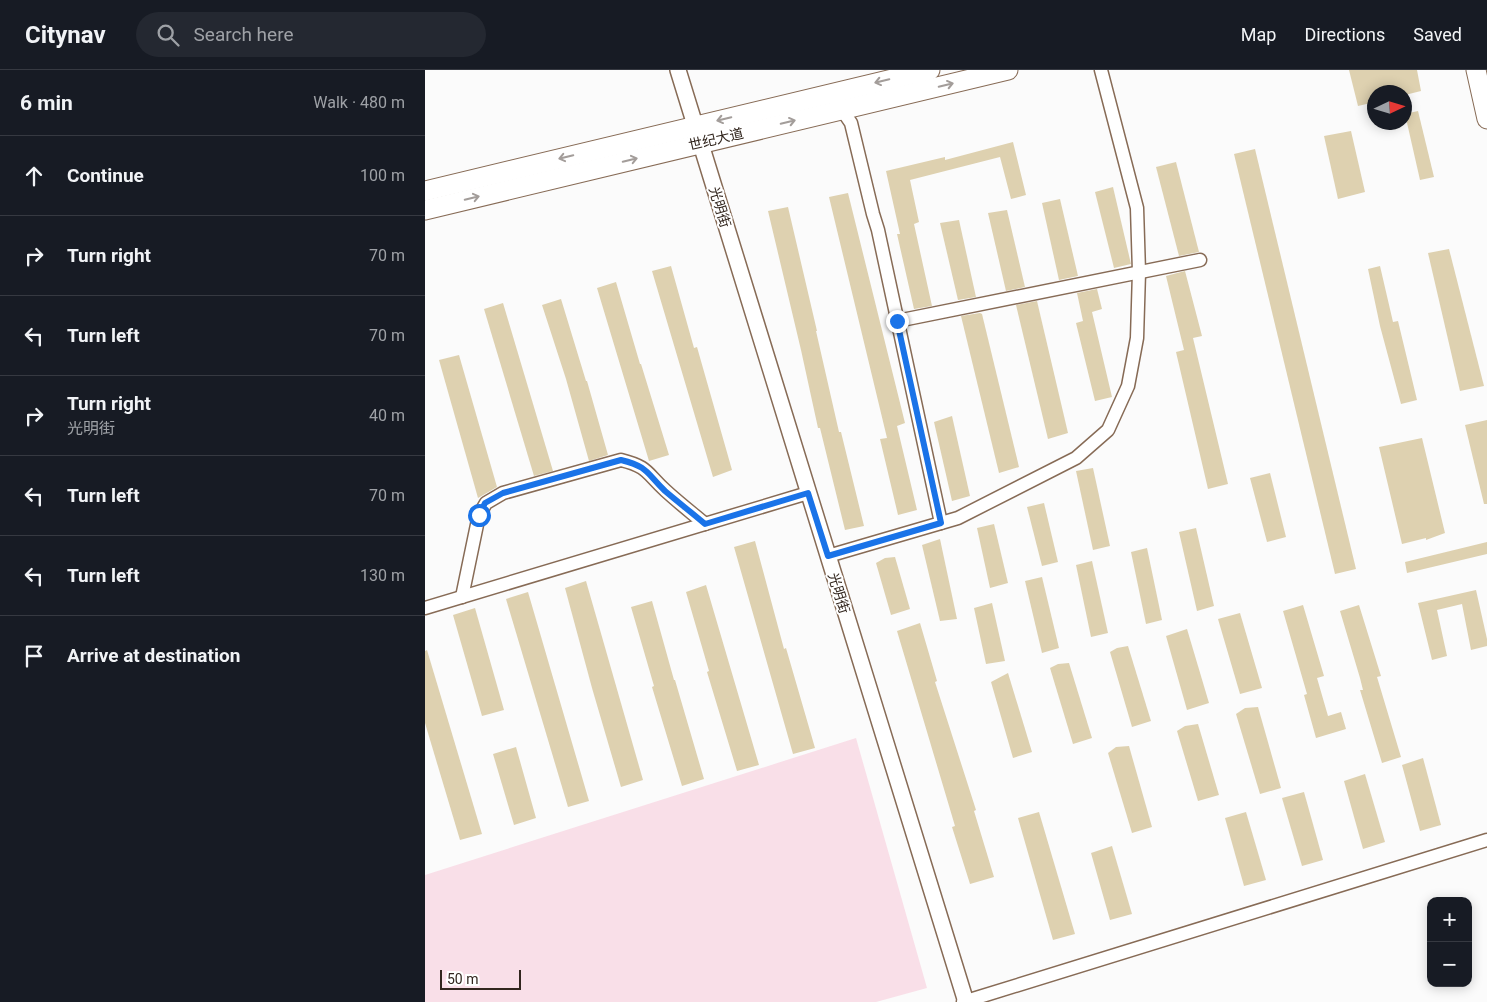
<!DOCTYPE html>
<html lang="en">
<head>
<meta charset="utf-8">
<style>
  :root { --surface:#171b24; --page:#242831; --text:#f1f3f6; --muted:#9ea1a6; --line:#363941 }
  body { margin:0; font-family:Roboto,"Noto Sans SC",sans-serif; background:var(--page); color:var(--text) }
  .controls { position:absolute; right:15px; bottom:15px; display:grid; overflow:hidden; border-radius:10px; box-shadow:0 2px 12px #0003 }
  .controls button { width:45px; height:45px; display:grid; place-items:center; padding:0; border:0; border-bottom:1px solid var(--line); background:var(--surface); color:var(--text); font:25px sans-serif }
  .compass { position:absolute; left:942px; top:15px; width:45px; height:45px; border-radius:50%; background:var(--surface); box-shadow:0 2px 12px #0003; rotate:86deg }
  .scale { position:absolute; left:15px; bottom:12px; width:81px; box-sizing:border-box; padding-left:5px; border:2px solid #32261e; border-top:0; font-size:14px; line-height:18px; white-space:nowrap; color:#32261e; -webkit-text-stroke:4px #fff; paint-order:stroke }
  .stop { position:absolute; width:15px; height:15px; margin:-11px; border:4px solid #1a73e8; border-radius:50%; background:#fff }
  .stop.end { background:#1a73e8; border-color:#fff; box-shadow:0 1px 5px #0008 }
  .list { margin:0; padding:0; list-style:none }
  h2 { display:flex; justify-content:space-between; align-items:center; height:65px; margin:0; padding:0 20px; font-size:21px }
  h2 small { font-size:16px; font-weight:400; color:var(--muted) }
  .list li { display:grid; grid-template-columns:32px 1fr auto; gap:15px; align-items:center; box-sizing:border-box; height:80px; padding:0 20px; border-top:1px solid var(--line) }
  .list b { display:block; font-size:19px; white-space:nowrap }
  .list p { margin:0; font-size:16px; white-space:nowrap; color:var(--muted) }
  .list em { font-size:16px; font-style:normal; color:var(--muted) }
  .icon { flex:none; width:28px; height:28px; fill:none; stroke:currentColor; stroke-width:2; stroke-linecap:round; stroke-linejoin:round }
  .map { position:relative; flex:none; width:1062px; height:932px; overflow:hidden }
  header { display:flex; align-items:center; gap:30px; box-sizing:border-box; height:70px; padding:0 25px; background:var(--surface); border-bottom:1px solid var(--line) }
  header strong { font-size:24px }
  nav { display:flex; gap:28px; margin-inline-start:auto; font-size:18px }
  .search { width:350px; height:45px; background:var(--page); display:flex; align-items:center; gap:12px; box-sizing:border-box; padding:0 18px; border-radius:28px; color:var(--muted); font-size:19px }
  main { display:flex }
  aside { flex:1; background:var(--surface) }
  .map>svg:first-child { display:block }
  .green { fill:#f9dfe8 }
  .building { fill:#ded1b0 }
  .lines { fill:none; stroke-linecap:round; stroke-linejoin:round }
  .minor-casing { stroke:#876b56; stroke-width:15 }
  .tertiary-casing { stroke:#876b56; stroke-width:18 }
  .primary-casing { stroke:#876b56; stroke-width:21 }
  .minor { stroke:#fff; stroke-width:12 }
  .tertiary { stroke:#fff; stroke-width:15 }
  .primary { stroke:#fff; stroke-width:19 }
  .oneway { stroke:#a39d9a }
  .route { stroke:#1a73e8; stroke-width:6 }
  .labels { text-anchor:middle; stroke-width:4; stroke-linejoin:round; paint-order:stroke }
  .street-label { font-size:14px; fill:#32261e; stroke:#fff }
</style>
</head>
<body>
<header>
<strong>Citynav</strong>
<div class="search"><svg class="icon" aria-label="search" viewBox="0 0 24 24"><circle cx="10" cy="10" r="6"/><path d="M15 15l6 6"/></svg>Search here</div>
<nav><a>Map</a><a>Directions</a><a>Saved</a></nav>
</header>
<main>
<aside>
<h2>6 min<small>Walk · 480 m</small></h2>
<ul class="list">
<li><svg class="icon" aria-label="ahead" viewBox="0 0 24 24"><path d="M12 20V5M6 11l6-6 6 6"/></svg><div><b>Continue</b></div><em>100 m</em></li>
<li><svg class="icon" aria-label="right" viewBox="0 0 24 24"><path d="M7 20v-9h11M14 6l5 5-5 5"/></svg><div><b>Turn right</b></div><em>70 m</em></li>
<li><svg class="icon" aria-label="left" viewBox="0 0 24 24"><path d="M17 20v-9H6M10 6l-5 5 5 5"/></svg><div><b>Turn left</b></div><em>70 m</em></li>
<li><svg class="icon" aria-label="right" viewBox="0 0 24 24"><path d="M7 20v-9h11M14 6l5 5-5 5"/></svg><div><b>Turn right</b><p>光明街</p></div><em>40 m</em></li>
<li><svg class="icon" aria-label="left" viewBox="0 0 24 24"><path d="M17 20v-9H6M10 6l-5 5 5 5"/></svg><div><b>Turn left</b></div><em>70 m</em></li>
<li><svg class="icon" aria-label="left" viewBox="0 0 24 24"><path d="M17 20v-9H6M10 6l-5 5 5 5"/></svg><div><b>Turn left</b></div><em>130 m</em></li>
<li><svg class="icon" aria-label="arrive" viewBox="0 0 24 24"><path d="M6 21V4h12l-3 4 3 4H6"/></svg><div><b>Arrive at destination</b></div></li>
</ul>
</aside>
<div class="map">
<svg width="1062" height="932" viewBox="0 0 1062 932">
  <rect width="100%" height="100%" fill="#fbfbfb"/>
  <!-- green -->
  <path class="green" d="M431 668 502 918 451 932H0V805Z"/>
  <!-- building -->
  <g class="building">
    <path d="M924 0H992L996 21 980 25V22H950V32L933 36Z"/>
    <path d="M993 41 1009 107 995 110 980 44Z"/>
    <path d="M926 61 940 122 913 129 899 66Z"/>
    <path d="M588 72 601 125 586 129 575 87 485 110 494 152 489 154 507 236 489 239 472 164H475L461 101 520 87V90Z"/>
    <path d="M830 79 931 499 910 504 809 84Z"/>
    <path d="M751 92 774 182 754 186 731 97Z"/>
    <path d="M688 117 706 194 689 198 670 122Z"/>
    <path d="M423 123 480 353 472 356 492 440 473 445 455 369 462 368 404 127Z"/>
    <path d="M635 129 653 206 634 210 617 133Z"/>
    <path d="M363 137 392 261H391L414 362H416L439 456 420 460 395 358H393L376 280 343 141Z"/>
    <path d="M582 140 600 217 581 221 563 143Z"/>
    <path d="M534 150 551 227 533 230 515 153Z"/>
    <path d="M1024 179 1059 316 1035 321 1003 183Z"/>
    <path d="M246 196 269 278 272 277 307 400 288 407 227 201Z"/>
    <path d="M955 196 968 252 973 251 992 330 976 334 955 256 943 199Z"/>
    <path d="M760 201 777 266 768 268 803 414 783 419 751 282 759 280 741 206Z"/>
    <path d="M191 212 215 294H216L244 385 224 391 172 218Z"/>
    <path d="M672 219 677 239 667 242 687 327 670 331 651 253 658 251 652 223Z"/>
    <path d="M136 229 161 311H162L183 385 164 391 141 309 117 235Z"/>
    <path d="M612 231 643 363 623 369 591 235Z"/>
    <path d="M78 233 128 401 109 406 59 239Z"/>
    <path d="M555 243 557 244 594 397 574 403 536 246Z"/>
    <path d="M34 285 72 417 53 428 14 290Z"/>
    <path d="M527 346 545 426 527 431 509 352Z"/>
    <path d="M1062 350V434H1059L1040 355Z"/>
    <path d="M997 368 1020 463 1001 470V468L977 474 954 377Z"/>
    <path d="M668 398 685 476 668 480 651 401Z"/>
    <path d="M845 403 861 467 842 472 825 408Z"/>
    <path d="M619 433 633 492 617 496 602 437Z"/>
    <path d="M569 454 583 513 565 518 552 458Z"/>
    <path d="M771 458 789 536 772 541 754 462Z"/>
    <path d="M515 469 532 549 515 551 497 475Z"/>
    <path d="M330 471 359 579 361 578 390 678 368 684 309 477Z"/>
    <path d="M1062 472V484L982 503 980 492Z"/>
    <path d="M722 478 737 550 721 554 706 482Z"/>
    <path d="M470 487 485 539 466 545 451 493 460 488Z"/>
    <path d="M667 491 683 563 666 567 651 495Z"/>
    <path d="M617 507 634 578 617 583 600 511Z"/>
    <path d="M161 511 218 710 196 717 167 618 140 518Z"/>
    <path d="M281 515 334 695 312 701 282 602 284 601 261 522Z"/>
    <path d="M1051 520 1062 569V576L1046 580 1037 534 1012 540 1022 586 1007 590 993 533Z"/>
    <path d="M103 522 164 731 143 737 81 529Z"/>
    <path d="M227 531 249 610H250L279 709 257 716 227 617 229 616 206 537Z"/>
    <path d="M567 533 580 591 561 594 549 538Z"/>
    <path d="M878 535 899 606 892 608 903 646 916 642 921 659 891 668 879 625 882 624 858 541Z"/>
    <path d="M934 535 956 606 952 607 976 687 957 693 935 620H938L935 608 915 541Z"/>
    <path d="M50 538 79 640 57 646 28 545Z"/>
    <path d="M815 543 837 618 815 624 793 549Z"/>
    <path d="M495 553 512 611 510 612 551 740 549 741 569 807 545 814 527 757 530 756 472 561Z"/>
    <path d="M762 559 784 633 762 640 741 566Z"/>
    <path d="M703 576 726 651 707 657 685 582 692 578Z"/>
    <path d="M2 580 57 764 35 770 0 653V581Z"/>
    <path d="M644 593 667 668 648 674 625 598 633 594Z"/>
    <path d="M583 603 607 682 588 688 566 612Z"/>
    <path d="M833 637 856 718 835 724 811 644 820 638Z"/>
    <path d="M773 654 794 725 773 731 752 661 760 656Z"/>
    <path d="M704 676 727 757 707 763 683 683 691 677Z"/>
    <path d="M91 677 111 748 89 755 68 684Z"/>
    <path d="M998 688 1016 755 995 761 977 695Z"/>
    <path d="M940 704 960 772 938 779 919 711Z"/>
    <path d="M879 722 898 790 877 796 857 728Z"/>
    <path d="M614 742 650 864 628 870 593 748Z"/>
    <path d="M821 742 841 810 819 816 800 748Z"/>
    <path d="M687 776 707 844 685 850 666 783Z"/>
  </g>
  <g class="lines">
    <defs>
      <g id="minor">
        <path d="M413 34 426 53 448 144 453 160 516 453"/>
        <path d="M472 251 775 190"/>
        <path d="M403 486 533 448 651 388 683 360 703 316 712 268 714 202 712 138 676 0"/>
        <path d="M37 527 54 445 61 433 78 423 196 390C224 397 221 403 241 421 253 432 267 443 280 454"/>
        <path d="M0 538 383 423"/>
        <path d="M538 932 1062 770"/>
      </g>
      <path id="tertiary" d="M253 0 541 932"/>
      <g id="primary">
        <path d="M1051 0 1062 49"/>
        <path d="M0 121 505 0"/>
        <path d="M0 140 583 0"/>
      </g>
    </defs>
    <!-- minor casing -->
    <use href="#minor" class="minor-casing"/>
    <!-- tertiary casing -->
    <use href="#tertiary" class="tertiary-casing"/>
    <!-- primary casing -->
    <use href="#primary" class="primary-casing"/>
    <!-- minor -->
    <use href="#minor" class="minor"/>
    <!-- tertiary -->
    <use href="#tertiary" class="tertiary"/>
    <!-- primary -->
    <use href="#primary" class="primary"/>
  </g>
  <!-- one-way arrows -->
  <defs><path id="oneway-shaft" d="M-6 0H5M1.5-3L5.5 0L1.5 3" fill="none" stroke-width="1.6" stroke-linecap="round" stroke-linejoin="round" transform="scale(1.25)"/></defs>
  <g class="oneway">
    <use href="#oneway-shaft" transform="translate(457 11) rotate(167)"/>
    <use href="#oneway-shaft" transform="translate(521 15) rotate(-13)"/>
    <use href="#oneway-shaft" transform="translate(299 49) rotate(167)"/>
    <use href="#oneway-shaft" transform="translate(363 52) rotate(-13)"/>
    <use href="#oneway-shaft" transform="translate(141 87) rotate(166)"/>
    <use href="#oneway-shaft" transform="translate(205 90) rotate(-14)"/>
    <use href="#oneway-shaft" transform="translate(47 128) rotate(-14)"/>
  </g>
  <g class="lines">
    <!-- route -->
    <path class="route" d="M54 445 60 433 78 423 196 390C224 397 221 403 240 421 253 432 267 443 280 454L383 423 403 486 516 453 472 251"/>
  </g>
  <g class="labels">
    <!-- street labels -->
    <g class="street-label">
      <text transform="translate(291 69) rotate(-13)" y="5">世纪大道</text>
      <text transform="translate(295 137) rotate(73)" y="5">光明街</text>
      <text transform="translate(414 523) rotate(73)" y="5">光明街</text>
    </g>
  </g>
</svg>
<div class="controls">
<button>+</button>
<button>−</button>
</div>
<svg class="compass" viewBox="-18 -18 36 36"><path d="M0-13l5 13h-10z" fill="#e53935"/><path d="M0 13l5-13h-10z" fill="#9ea1a6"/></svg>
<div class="scale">50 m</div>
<div class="stop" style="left:54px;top:445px"></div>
<div class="stop end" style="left:472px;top:251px"></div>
</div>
</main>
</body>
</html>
